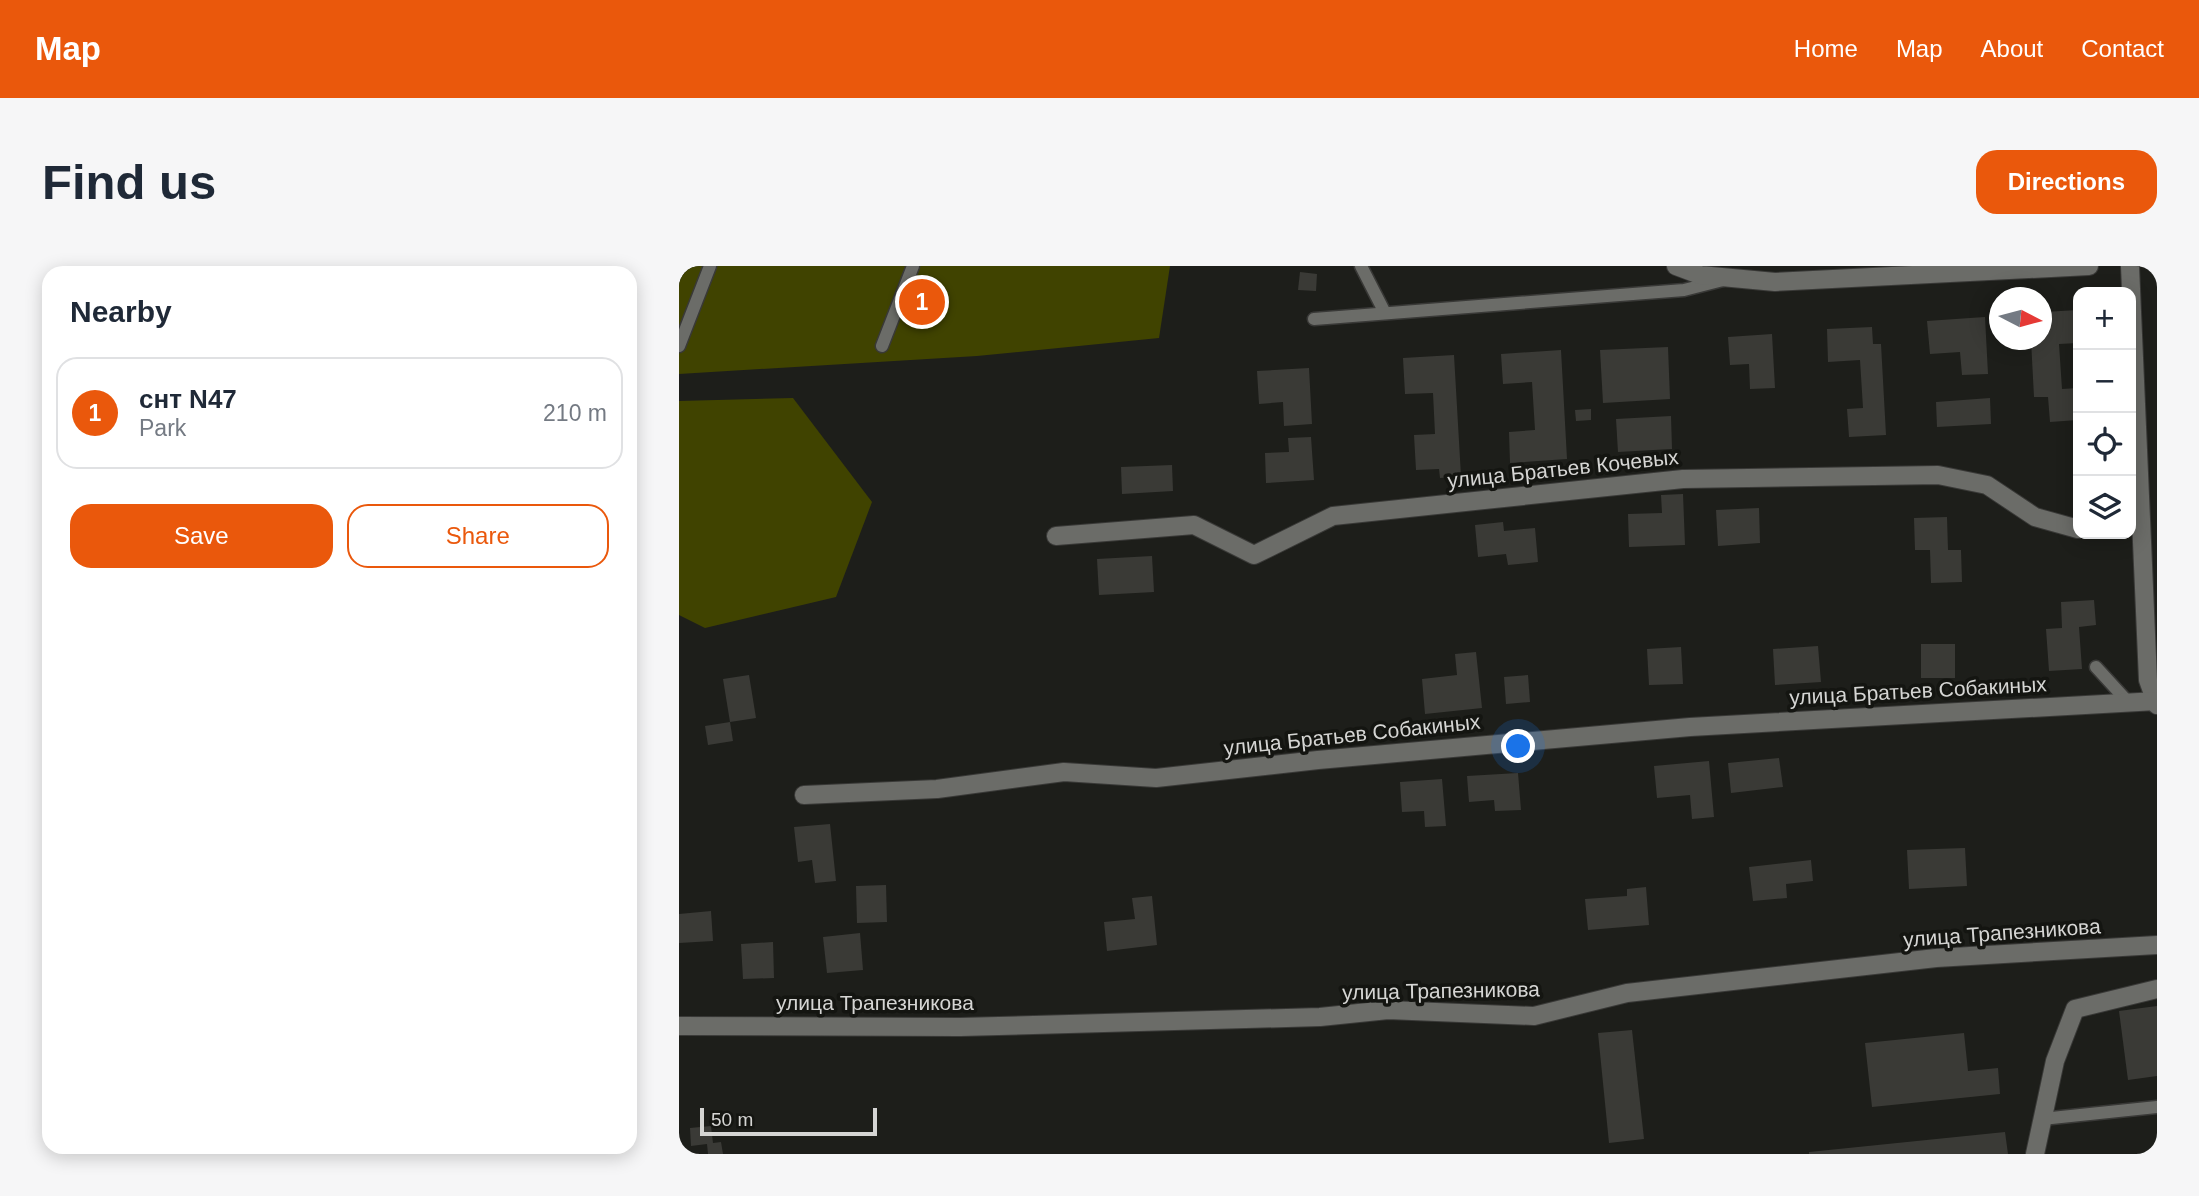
<!DOCTYPE html>
<html lang="en">
<head>
<meta charset="utf-8">
<style>
  :root { --surface:#fff; --page:#f6f6f7; --text:#1f2937; --muted:#747a83; --line:#e0e1e3; --accent:#ea580c }
  body { margin:0; font-family:Arial,sans-serif; background:var(--page); color:var(--text) }
  .controls { position:absolute; right:21px; top:21px; display:grid; overflow:hidden; border-radius:14px; box-shadow:0 4px 18px #0003 }
  .controls button { width:63px; height:63px; display:grid; place-items:center; padding:0; border:0; border-bottom:2px solid var(--line); background:var(--surface); color:var(--text); font:35px sans-serif }
  .compass { position:absolute; left:1310px; top:21px; width:63px; height:63px; border-radius:50%; background:var(--surface); box-shadow:0 4px 18px #0003; rotate:96deg }
  .scale { position:absolute; left:21px; bottom:18px; width:177px; box-sizing:border-box; padding-left:7px; border:4px solid #d5d5d3; border-top:0; font-size:19px; line-height:24px; white-space:nowrap; color:#d5d5d3; -webkit-text-stroke:5px #141511; paint-order:stroke }
  .you { position:absolute; left:840px; top:481px; width:24px; height:24px; margin:-18px; border:5px solid #fff; border-radius:50%; background:#1a73e8; box-shadow:0 0 0 10px #1a73e833 }
  .badge { display:grid; place-items:center; width:46px; height:46px; border-radius:50%; background:var(--accent); color:#fff; font-size:23px; font-weight:700 }
  .pin { position:absolute; translate:-50% -50%; border:4px solid #fff; box-shadow:0 2px 7px #0006 }
  .list { margin:0; padding:0; list-style:none }
  h2 { display:flex; justify-content:space-between; align-items:center; height:91px; margin:0; padding:0 28px; font-size:30px }
  h2 small { font-size:23px; font-weight:400; color:var(--muted) }
  .list li { display:grid; grid-template-columns:46px 1fr auto; gap:21px; align-items:center; box-sizing:border-box; height:112px; margin:0 14px 14px; padding:0 14px; border:2px solid var(--line); border-radius:21px }
  .list b { display:block; font-size:26px; white-space:nowrap }
  .list p { margin:0; font-size:23px; white-space:nowrap; color:var(--muted) }
  .list em { font-size:23px; font-style:normal; color:var(--muted) }
  .actions { display:flex; gap:14px; padding:21px 28px }
  .actions a { flex:1; padding:16px 0; border:2px solid var(--accent); border-radius:21px; text-align:center; font-size:24px; color:var(--accent) }
  .actions .main { background:var(--accent); color:#fff }
  .icon { flex:none; width:38px; height:38px; fill:none; stroke:currentColor; stroke-width:2; stroke-linecap:round; stroke-linejoin:round }
  .map { position:relative; flex:none; width:1478px; height:888px; overflow:hidden; border-radius:21px }
  header { display:flex; align-items:center; gap:42px; box-sizing:border-box; height:98px; padding:0 35px; background:var(--accent); color:#fff }
  header strong { font-size:33px }
  nav { display:flex; gap:38px; margin-inline-start:auto; font-size:24px }
  .intro { display:flex; align-items:center; justify-content:space-between; box-sizing:border-box; height:168px; padding:0 42px }
  h1 { margin:0; font-size:49px }
  .button { padding:18px 32px; border-radius:21px; background:var(--accent); color:#fff; font-size:24px; font-weight:700 }
  main { display:flex; gap:42px; padding:0 42px }
  aside { flex:1; background:var(--surface); border-radius:21px; box-shadow:0 4px 18px #0003 }
  .map>svg:first-child { display:block }
  .green { fill:#404300 }
  .building { fill:#3a3a36 }
  .lines { fill:none; stroke-linecap:round; stroke-linejoin:round }
  .lane-casing { stroke:#393937; stroke-width:15 }
  .street-casing { stroke:#393937; stroke-width:20 }
  .secondary-casing { stroke:#393937; stroke-width:20 }
  .lane { stroke:#6b6c68; stroke-width:12 }
  .street { stroke:#6b6c68; stroke-width:18 }
  .secondary { stroke:#6b6c68; stroke-width:18 }
  .labels { text-anchor:middle; stroke-width:7; stroke-linejoin:round; paint-order:stroke }
  .street-label { font-size:21px; fill:#d5d5d3; stroke:#141511 }
</style>
</head>
<body>
<header>
<strong>Map</strong>
<nav><a>Home</a><a>Map</a><a>About</a><a>Contact</a></nav>
</header>
<div class="intro"><h1>Find us</h1><a class="button">Directions</a></div>
<main>
<aside>
<h2>Nearby<small></small></h2>
<ul class="list">
<li><span class="badge">1</span><div><b>снт N47</b><p>Park</p></div><em>210 m</em></li>
</ul>
<div class="actions"><a class="main">Save</a><a>Share</a></div>
</aside>
<div class="map">
<svg width="1478" height="888" viewBox="0 0 1478 888">
  <rect width="100%" height="100%" fill="#1d1e1a"/>
  <!-- green -->
  <g class="green">
    <path d="M0 0H491L480 72 298 90 0 108Z"/>
    <path d="M114 132 193 236 157 331 26 362 0 349V135Z"/>
  </g>
  <!-- building -->
  <g class="building">
    <path d="M621 6 638 8 637 25 619 24Z"/>
    <path d="M1399 44V77L1380 78 1383 123 1399 122V154L1371 156 1369 131H1355L1352 74H1363L1365 46Z"/>
    <path d="M1306 51 1309 108 1283 109 1281 86 1251 88 1248 55Z"/>
    <path d="M1193 61 1194 78H1202L1207 169 1170 171 1168 143 1184 142 1181 94 1149 96 1148 63Z"/>
    <path d="M1093 68 1096 122 1071 123 1070 98 1051 99 1049 71Z"/>
    <path d="M989 81 991 133 924 137 921 84Z"/>
    <path d="M882 84 888 193 831 197 830 166 856 164 853 116 824 118 822 88Z"/>
    <path d="M775 89 782 210 761 212 760 203 737 204 735 169 756 168 754 127 726 128 724 92Z"/>
    <path d="M630 102 633 158 605 160 604 136 580 138 578 105Z"/>
    <path d="M1311 132 1312 158 1258 161 1257 136Z"/>
    <path d="M912 143V154L897 155 896 144Z"/>
    <path d="M992 150 993 183 939 186 937 153Z"/>
    <path d="M632 171 635 214 587 217 586 187 610 186 609 172Z"/>
    <path d="M493 199 494 225 443 228 442 201Z"/>
    <path d="M1004 228 1006 279 950 281 949 248 983 247 982 229Z"/>
    <path d="M1080 242 1081 277 1039 280 1037 244Z"/>
    <path d="M1268 251 1269 284H1282L1283 316 1252 317 1251 284H1236L1235 252Z"/>
    <path d="M824 256 825 265 856 262 859 296 829 299 827 288 799 291 796 259Z"/>
    <path d="M473 290 475 326 420 329 418 293Z"/>
    <path d="M1415 334 1417 359 1400 361 1403 403 1370 405 1367 363 1383 362 1382 336Z"/>
    <rect x="1242" y="378" width="34" height="34"/>
    <path d="M1139 380 1142 416 1096 419 1094 383Z"/>
    <path d="M1002 381 1004 418 970 419 968 383Z"/>
    <path d="M797 386 803 442 746 448 743 413 778 409 776 388Z"/>
    <path d="M70 409 77 452 51 456 44 413Z"/>
    <path d="M849 409 851 436 827 438 825 411Z"/>
    <path d="M51 456 54 475 29 479 26 460Z"/>
    <path d="M1100 492 1104 521 1052 527 1049 497Z"/>
    <path d="M1030 495 1035 551 1013 553 1011 529 978 532 975 500Z"/>
    <path d="M839 507 842 544 816 545 815 534 790 536 788 510Z"/>
    <path d="M763 513 767 560 746 561 745 545 723 546 721 516Z"/>
    <path d="M151 558 157 615 136 617 133 594 119 596 115 561Z"/>
    <path d="M1286 582 1288 620 1230 623 1228 584Z"/>
    <path d="M1132 594 1134 615 1107 618 1108 632 1074 635 1070 601Z"/>
    <path d="M207 619 208 656 178 657 177 620Z"/>
    <path d="M967 621 970 659 909 664 906 633 948 630V623Z"/>
    <path d="M473 630 478 679 428 685 425 656 456 653 453 632Z"/>
    <path d="M32 645 34 675 0 677V648Z"/>
    <path d="M181 667 184 704 148 707 144 671Z"/>
    <path d="M94 676 95 712 64 713 62 678Z"/>
    <path d="M1478 740V810L1449 814 1440 745Z"/>
    <path d="M953 764 965 873 930 877 919 767Z"/>
    <path d="M1285 767 1289 805 1319 802 1321 828 1193 841 1186 777Z"/>
    <path d="M32 860 34 877 42 876 44 888H29L28 878 12 880 11 862Z"/>
    <path d="M1326 866 1329 888H1130V886Z"/>
  </g>
  <g class="lines">
    <defs>
      <g id="lane">
        <path d="M682 0 706 47"/>
        <path d="M635 53 1005 24 1044 14"/>
        <path d="M0 80 31 0"/>
        <path d="M203 80 234 0"/>
        <path d="M1417 401 1449 436"/>
        <path d="M1363 853 1478 841"/>
      </g>
      <g id="street">
        <path d="M1451 0 1469 414 1478 439"/>
        <path d="M377 270 515 259 575 289 654 250 1004 213 1259 209 1308 219 1356 251 1399 263"/>
        <path d="M125 529 258 523 385 506 477 512 639 494 1011 461 1478 435"/>
        <path d="M0 760 281 761 641 751 709 744 855 750 948 727 1257 692 1478 679"/>
        <path d="M1356 888 1376 795 1396 743 1478 723"/>
      </g>
      <path id="secondary" d="M997 0 1021 9 1096 16 1410 0"/>
    </defs>
    <!-- lane casing -->
    <use href="#lane" class="lane-casing"/>
    <!-- street casing -->
    <use href="#street" class="street-casing"/>
    <!-- secondary casing -->
    <use href="#secondary" class="secondary-casing"/>
    <!-- lane -->
    <use href="#lane" class="lane"/>
    <!-- street -->
    <use href="#street" class="street"/>
    <!-- secondary -->
    <use href="#secondary" class="secondary"/>
  </g>
  <g class="labels">
    <!-- street labels -->
    <g class="street-label">
      <text transform="translate(884 203) rotate(-6)" y="7">улица Братьев Кочевых</text>
      <text transform="translate(1239 425) rotate(-3)" y="7">улица Братьев Собакиных</text>
      <text transform="translate(673 469) rotate(-6)" y="7">улица Братьев Собакиных</text>
      <text transform="translate(1323 667) rotate(-4)" y="7">улица Трапезникова</text>
      <text transform="translate(762 725) rotate(-1)" y="7">улица Трапезникова</text>
      <text x="196" y="744">улица Трапезникова</text>
    </g>
  </g>
</svg>
<div class="controls">
<button>+</button>
<button>−</button>
<button><svg class="icon" aria-label="locate" viewBox="0 0 24 24"><circle cx="12" cy="12" r="6"/><path d="M12 2v4M12 18v4M2 12h4M18 12h4"/></svg></button>
<button><svg class="icon" aria-label="layers" viewBox="0 0 24 24"><path d="M12 4l9 5-9 5-9-5zM3 14l9 5 9-5"/></svg></button>
</div>
<svg class="compass" viewBox="-18 -18 36 36"><path d="M0-13l5 13h-10z" fill="#e53935"/><path d="M0 13l5-13h-10z" fill="#747a83"/></svg>
<div class="scale">50 m</div>
<div class="you"></div>
<div class="pin badge" style="left:243px;top:36px">1</div>
</div>
</main>
</body>
</html>
